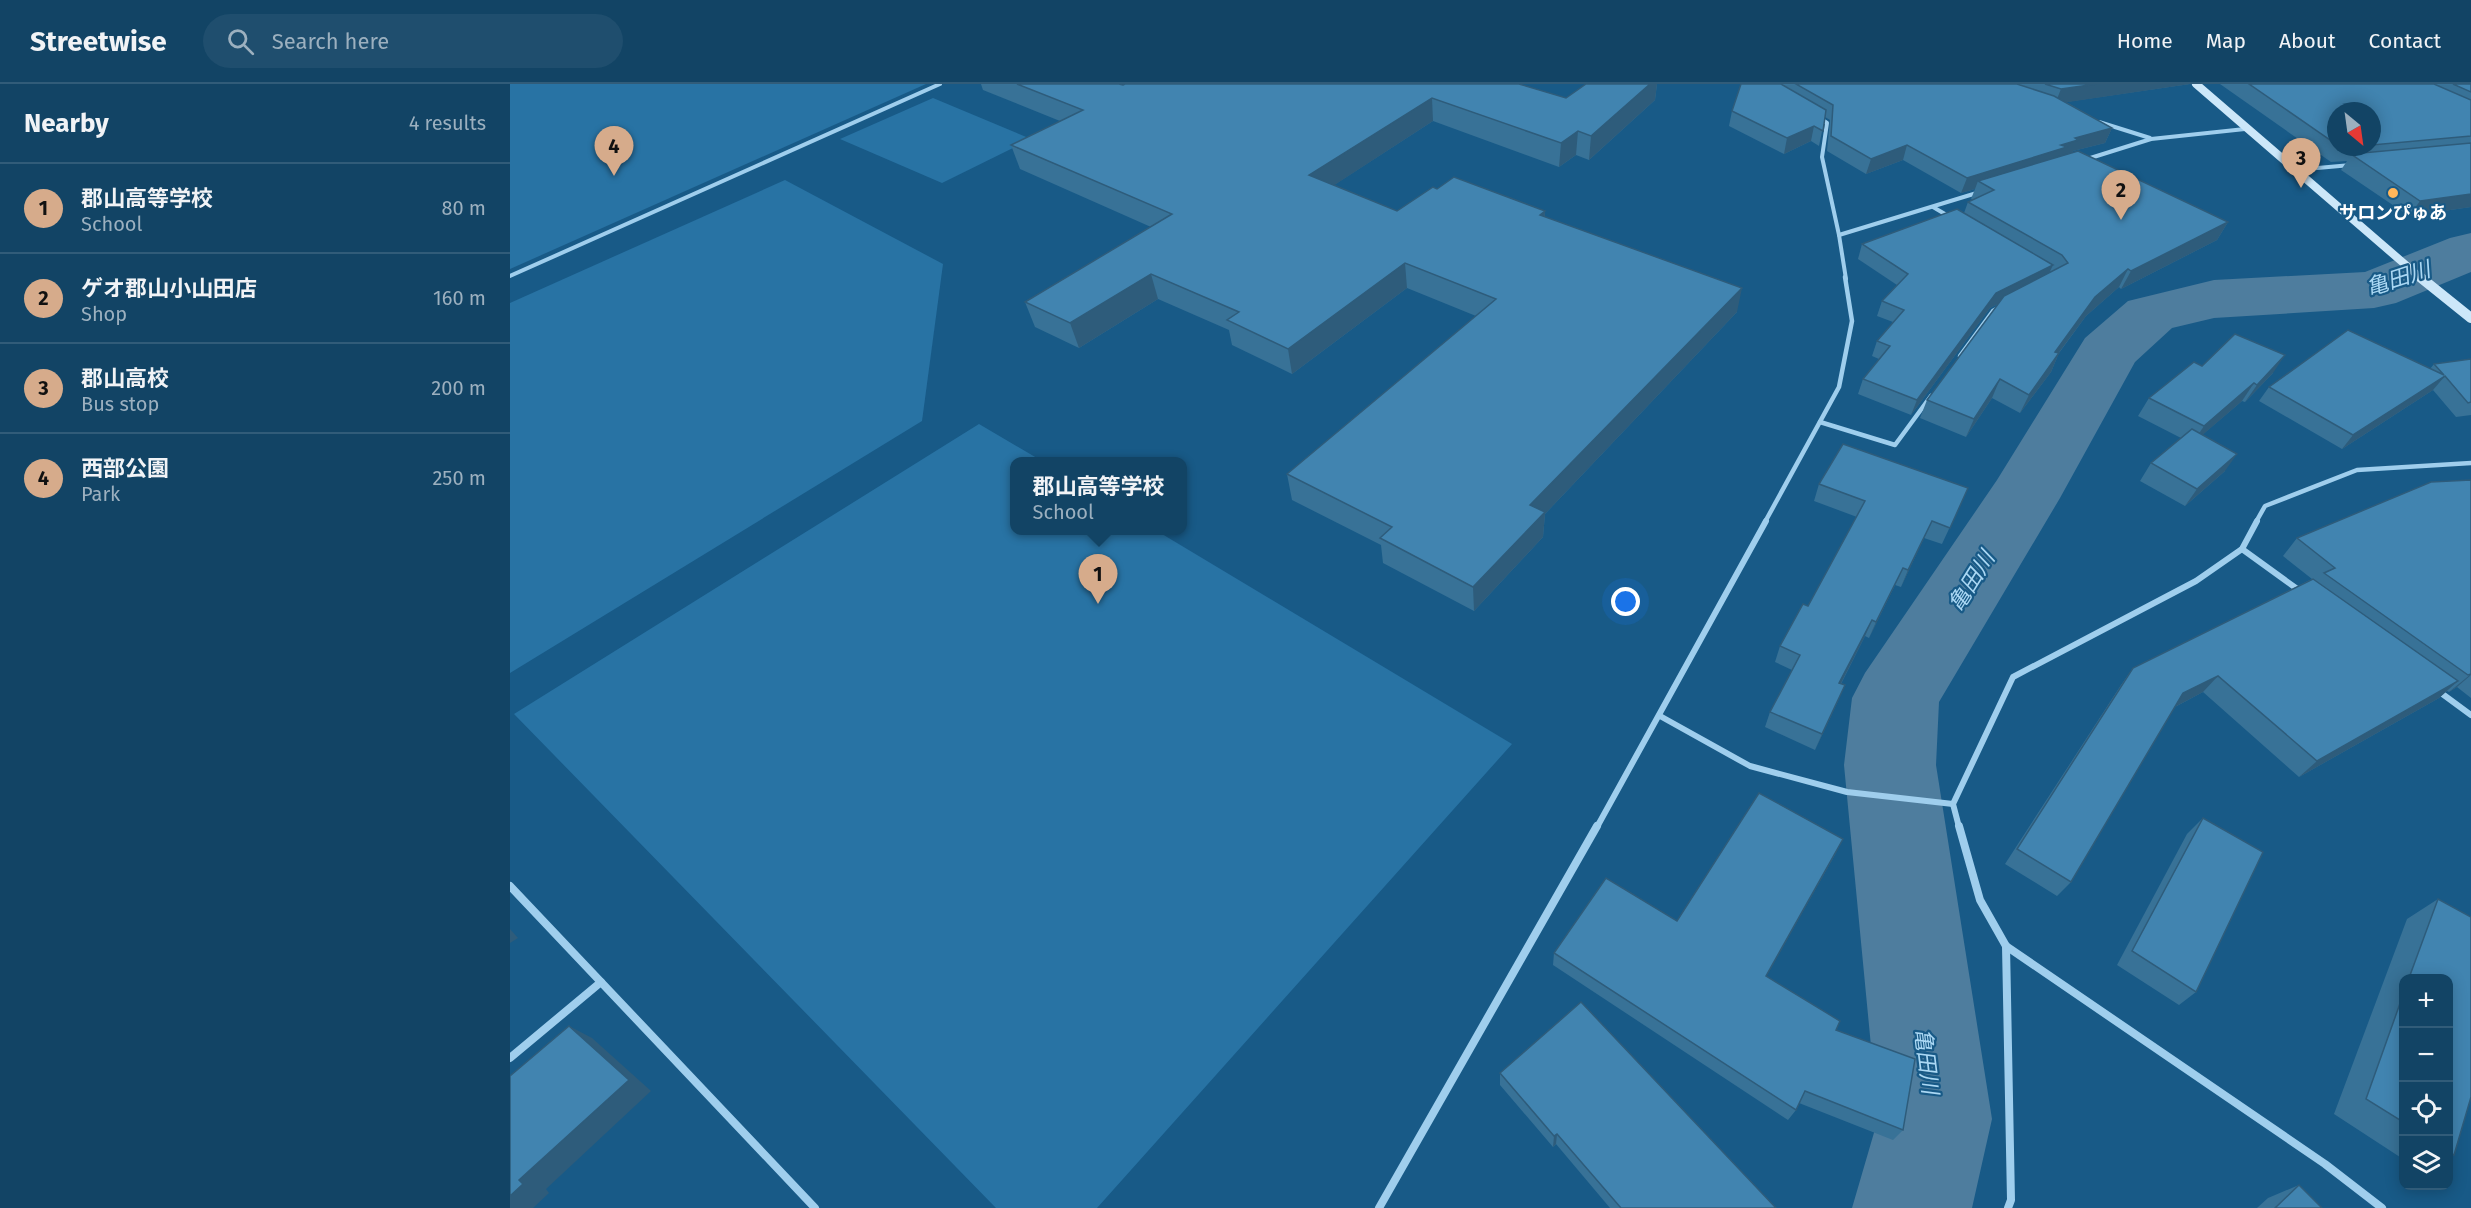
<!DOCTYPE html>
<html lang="en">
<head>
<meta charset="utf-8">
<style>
  :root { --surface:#124465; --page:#1f4e6e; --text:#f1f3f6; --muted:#9cb0bf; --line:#315c79; --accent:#d6ab8b }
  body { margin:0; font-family:"Fira Sans","Noto Sans JP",sans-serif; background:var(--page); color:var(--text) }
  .controls { position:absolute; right:18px; bottom:18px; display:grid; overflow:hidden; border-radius:12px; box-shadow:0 3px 15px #0003 }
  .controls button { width:54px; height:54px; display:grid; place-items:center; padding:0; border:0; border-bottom:2px solid var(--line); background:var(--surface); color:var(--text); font:30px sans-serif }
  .compass { position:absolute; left:1817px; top:18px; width:54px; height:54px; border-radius:50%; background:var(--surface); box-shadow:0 3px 15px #0003; rotate:151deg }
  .you { position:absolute; left:1116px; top:518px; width:21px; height:21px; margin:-15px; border:4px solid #fff; border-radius:50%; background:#1a73e8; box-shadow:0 0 0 9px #1a73e833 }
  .badge { display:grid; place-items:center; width:39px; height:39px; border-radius:50%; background:var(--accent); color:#111; font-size:20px; font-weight:700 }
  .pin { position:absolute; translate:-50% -50px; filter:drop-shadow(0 2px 3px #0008) }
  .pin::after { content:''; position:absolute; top:32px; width:21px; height:18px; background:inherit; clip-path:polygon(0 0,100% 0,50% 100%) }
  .popup { position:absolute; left:500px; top:373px; width:177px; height:78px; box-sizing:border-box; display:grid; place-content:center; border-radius:12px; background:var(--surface); filter:drop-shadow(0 2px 4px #0005); font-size:20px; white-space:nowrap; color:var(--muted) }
  .popup b { font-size:22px; color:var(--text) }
  .popup::after { content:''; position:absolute; left:50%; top:100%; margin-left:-12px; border:12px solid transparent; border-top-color:var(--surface) }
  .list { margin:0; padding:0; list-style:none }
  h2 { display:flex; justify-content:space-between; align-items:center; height:78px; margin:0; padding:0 24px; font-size:26px }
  h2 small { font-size:20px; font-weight:400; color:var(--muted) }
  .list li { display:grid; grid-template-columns:39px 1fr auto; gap:18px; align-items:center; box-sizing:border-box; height:90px; padding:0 24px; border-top:2px solid var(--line) }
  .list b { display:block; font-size:22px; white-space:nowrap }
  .list p { margin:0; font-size:20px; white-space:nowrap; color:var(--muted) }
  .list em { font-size:20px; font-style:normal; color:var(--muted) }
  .icon { flex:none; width:33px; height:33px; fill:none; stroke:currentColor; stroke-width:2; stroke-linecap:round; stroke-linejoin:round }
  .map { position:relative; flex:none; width:1961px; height:1124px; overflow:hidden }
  header { display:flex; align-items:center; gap:36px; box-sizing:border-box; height:84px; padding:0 30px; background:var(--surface); border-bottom:2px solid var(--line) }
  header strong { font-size:28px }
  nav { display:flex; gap:33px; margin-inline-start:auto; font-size:21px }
  .search { width:420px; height:54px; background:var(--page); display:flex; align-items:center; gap:15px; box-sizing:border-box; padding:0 21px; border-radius:33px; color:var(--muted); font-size:22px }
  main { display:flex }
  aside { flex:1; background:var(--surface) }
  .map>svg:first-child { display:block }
  .green { fill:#2873a4 }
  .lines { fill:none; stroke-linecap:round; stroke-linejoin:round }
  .river { fill:#4e7d9e; fill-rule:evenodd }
  .street-far3 { stroke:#9fceed; stroke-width:4 }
  .street-far2 { stroke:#9fceed; stroke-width:4.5 }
  .street-far1 { stroke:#9fceed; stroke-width:6 }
  .street { stroke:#9fceed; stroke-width:8 }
  .secondary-far1 { stroke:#cce7f9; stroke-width:8 }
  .secondary { stroke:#cce7f9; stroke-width:10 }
  .wall { fill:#387297; fill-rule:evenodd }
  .shaded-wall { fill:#2e5c7b }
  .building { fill:#4184b0; stroke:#2e5c7b; stroke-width:1.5 }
  .poi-dot { fill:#ffb65b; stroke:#185a87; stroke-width:2 }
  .labels { text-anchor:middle; stroke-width:4.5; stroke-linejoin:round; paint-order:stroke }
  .far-poi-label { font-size:18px; font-weight:bold; fill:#fff; stroke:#185a87 }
  .water-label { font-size:22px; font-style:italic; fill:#abd8f4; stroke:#185a87 }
</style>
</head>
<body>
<header>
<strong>Streetwise</strong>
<div class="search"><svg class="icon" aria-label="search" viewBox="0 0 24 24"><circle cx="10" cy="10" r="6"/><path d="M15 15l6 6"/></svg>Search here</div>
<nav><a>Home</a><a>Map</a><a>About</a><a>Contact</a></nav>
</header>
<main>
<aside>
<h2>Nearby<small>4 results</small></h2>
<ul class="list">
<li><span class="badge">1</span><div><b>郡山高等学校</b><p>School</p></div><em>80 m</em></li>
<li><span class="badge">2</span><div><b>ゲオ郡山小山田店</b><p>Shop</p></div><em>160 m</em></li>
<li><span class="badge">3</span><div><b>郡山高校</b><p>Bus stop</p></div><em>200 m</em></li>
<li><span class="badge">4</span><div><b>西部公園</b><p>Park</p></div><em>250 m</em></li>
</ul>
</aside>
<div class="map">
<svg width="1961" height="1124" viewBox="0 0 1961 1124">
  <rect width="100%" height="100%" fill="#185a87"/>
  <!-- green -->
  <g class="green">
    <path d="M0 0H416L0 185Z"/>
    <path d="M423 14 521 55 432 99 330 55Z"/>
    <path d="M275 96 433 180 412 337 0 589V219Z"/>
    <path d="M469 340 532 377 504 378V446L647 447 1002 660 587 1124H486L4 630Z"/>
  </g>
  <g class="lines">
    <!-- river -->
    <path class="river" d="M1961 149V188L1886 219 1864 224 1704 234 1662 244 1625 278 1550 414 1429 618 1426 681 1482 1035 1462 1124H1342L1368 1035 1334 681 1342 614 1355 589 1487 396 1575 254 1618 217 1704 196 1855 188 1940 154Z"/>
    <!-- street-far3 -->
    <g class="street-far3">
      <path d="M1308 33 1317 39 1312 73 1329 151"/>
      <path d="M1589 38 1640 54"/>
      <path d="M1574 76 1641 55 1735 45"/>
      <path d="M1785 86 1841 81"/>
      <path d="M1423 123 1440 133"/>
      <path d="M0 192 430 0"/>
      <path d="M1336 195 1329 151 1470 108"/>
    </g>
    <!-- street-far2 -->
    <g class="street-far2">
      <path d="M1450 272 1483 227 1490 223"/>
      <path d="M1310 338 1385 361 1421 312"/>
      <path d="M1255 438 1329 303 1342 237 1335 193"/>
      <path d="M1746 438 1755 422 1847 386 1961 379"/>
    </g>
    <!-- street-far1 -->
    <g class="street-far1">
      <path d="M1732 465 1790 507"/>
      <path d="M1927 606 1961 631"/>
      <path d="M1150 632 1240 682 1337 708 1443 720"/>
      <path d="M1087 743 1256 437"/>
      <path d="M1449 743 1443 720 1503 593 1686 497 1732 465 1747 437"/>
    </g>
    <!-- street -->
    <g class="street">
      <path d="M1449 742 1470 816 1496 862 1815 1080 1872 1124"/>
      <path d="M0 802 305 1124"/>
      <path d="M1496 862 1501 1116 1498 1124"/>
      <path d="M0 974 91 898"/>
      <path d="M869 1124 1087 742"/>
    </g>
    <!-- secondary-far1 -->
    <path class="secondary-far1" d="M1686 0 1912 195"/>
    <!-- secondary -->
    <path class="secondary" d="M1910 193 1961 234"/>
  </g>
  <!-- wall -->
  <g class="wall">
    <path d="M471 0H609L613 1 1056 14 1076 0H1147L1145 16 1079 76 1066 71 1049 83 923 37 824 101 887 127 927 105 1035 127V133L1227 228 1035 430 1033 453 964 527 873 479 871 461 782 416 777 390 966 232 897 204 782 290 722 261 719 246 648 215 569 264 525 243 515 218 641 143 510 85 501 61 550 37 473 6Z"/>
    <path d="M1231 0H1680L1556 18 1602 44 1595 59 1563 67V68L1718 138 1707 156 1611 205 1609 203 1576 232 1549 269 1541 288 1510 329 1482 314 1456 353 1410 334 1417 316 1488 220 1480 224 1401 331 1348 310 1353 295 1369 275 1362 272 1367 257 1383 238 1367 232 1372 217 1387 201 1348 175 1352 160 1454 129 1458 118 1463 116 1461 115 1465 105 1451 109 1393 76 1356 90 1317 67 1320 36 1315 33 1309 62 1301 57 1274 70 1219 42 1222 27Z"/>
    <path d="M1710 0H1961V123L1899 132 1831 86 1837 77 1821 78ZM1826 27H1862V63H1826Z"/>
    <path d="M1961 275V331L1946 333 1923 306 1832 365 1749 317 1759 303 1920 285 1924 280Z"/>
    <path d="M1692 282 1763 289 1735 318 1732 317 1692 351 1715 387 1675 422 1630 397 1641 379 1671 354 1628 332 1639 314Z"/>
    <path d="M1961 396V614L1947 603 1939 608 1937 607 1929 614 1789 693 1693 608 1665 623 1561 798 1547 812 1495 780 1611 601 1623 584 1802 495 1773 472 1787 454Z"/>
    <path d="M1309 400 1458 404 1432 460 1414 454 1391 503 1385 501 1359 554 1355 552 1331 600 1328 617 1305 666 1255 643 1260 628 1282 586 1265 578 1270 562 1298 522 1347 433 1304 417Z"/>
    <path d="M1693 734 1686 908 1669 921 1607 881 1677 750Z"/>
    <path d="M1326 769 1256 892 1326 946 1393 1046 1383 1056 1289 1019 1286 1026 1278 1036 1043 881 1044 869 1167 837Z"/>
    <path d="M1928 815 1961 833V1013L1944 1071 1938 1073V894H1893V1075L1824 1030 1897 835Z"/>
    <path d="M990 989 1266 1124H1100L1046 1060 1043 1063 990 1001Z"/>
    <path d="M1789 1101 1812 1124H1747L1758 1114Z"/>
  </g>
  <!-- shaded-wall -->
  <g class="shaded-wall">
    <path d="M1140 0H1147L1145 16 1079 76 1081 52Z"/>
    <path d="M1586 0H1680L1545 20 1551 5Z"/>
    <path d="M922 14 923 37 803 115 799 91Z"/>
    <path d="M1304 42 1301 57 1274 70 1277 54Z"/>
    <path d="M1602 44 1595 59 1563 67 1562 71 1468 97 1465 105 1451 109 1457 94 1551 61 1565 54Z"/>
    <path d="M1068 47 1066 71 1049 83 1051 59Z"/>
    <path d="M1397 61 1393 76 1356 90 1361 75Z"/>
    <path d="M1961 110V123L1899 132 1910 117Z"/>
    <path d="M1035 127 1034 151 1030 131Z"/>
    <path d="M1718 138 1707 156 1611 205 1621 187Z"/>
    <path d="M895 179 897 204 782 290 778 265Z"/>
    <path d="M1543 181 1536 196 1480 224 1401 331 1407 316 1486 209Z"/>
    <path d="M1618 185 1609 203 1576 232 1536 286 1545 268 1585 213Z"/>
    <path d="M641 190 648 215 569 264 560 239Z"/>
    <path d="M1232 204 1227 228 1035 430 1033 453 964 527 963 503 1020 421Z"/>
    <path d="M1549 269 1541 288 1510 329 1519 311Z"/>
    <path d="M1775 271 1763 289 1735 318 1747 301Z"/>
    <path d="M1935 292 1923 306 1832 365 1843 351Z"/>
    <path d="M1490 295 1482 314 1456 353 1464 335Z"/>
    <path d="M1744 299 1732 317 1682 360 1694 342Z"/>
    <path d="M1727 370 1715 387 1675 422 1687 405Z"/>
    <path d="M1422 437 1414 454 1391 503 1398 486Z"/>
    <path d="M1393 484 1385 501 1359 554 1366 538Z"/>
    <path d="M1362 536 1355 552 1323 615 1329 599Z"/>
    <path d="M1961 590V591L1947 603 1939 608Z"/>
    <path d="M1708 592 1693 608 1659 626 1673 609Z"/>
    <path d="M1948 597 1929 614 1789 693 1807 677Z"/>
    <path d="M1335 601 1328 617 1305 666 1312 650Z"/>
    <path d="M1333 755 1326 769 1250 904 1256 892Z"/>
    <path d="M0 845 8 854 0 859Z"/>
    <path d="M59 942 82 954 141 1007 36 1105 39 1109 23 1124H0V1112L9 1096Z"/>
    <path d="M1047 1050 1046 1060 1043 1063 1044 1052Z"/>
  </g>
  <!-- building -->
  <g class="building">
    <path d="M507 0H609L613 1 615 0H1009L1056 14 1076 0H1140L1081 52 1068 47 1051 59 922 14 799 91 887 127 923 103 927 105 944 93 1035 127 1030 131 1232 204 1020 421 1035 428 963 503 870 454 882 443 777 390 986 215 895 179 778 265 717 236 729 228 641 190 560 239 515 218 662 130 501 61 573 26Z"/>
    <path d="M1231 0H1271L1316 26 1313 47 1304 42 1277 54 1222 27Z"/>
    <path d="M1286 0H1507L1544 12 1602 44 1565 54 1568 56 1551 61 1557 63 1457 94 1397 61 1361 75 1321 52 1323 21Z"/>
    <path d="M1535 0H1586L1551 5Z"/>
    <path d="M1739 0H1924L1961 16V52L1862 61V27H1826V60Z"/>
    <path d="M1943 0H1961V8Z"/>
    <path d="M1961 59V110L1910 117 1841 70Z"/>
    <path d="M1568 67 1718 138 1621 187 1618 185 1585 213 1545 268 1549 269 1519 311 1490 295 1464 335 1417 316 1494 212 1558 179 1552 171 1458 118 1484 106 1468 97Z"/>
    <path d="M1447 125 1543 181 1486 209 1407 316 1353 295 1380 262 1367 257 1394 226 1372 217 1398 190 1352 160Z"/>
    <path d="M1838 246 1934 291 1924 280 1961 275V318L1958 319 1935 292 1843 351 1759 303Z"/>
    <path d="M1725 250 1775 271 1747 301 1744 299 1694 342 1639 314 1684 278 1692 282Z"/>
    <path d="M1682 345 1727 370 1687 405 1641 379Z"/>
    <path d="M1333 360 1458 404 1440 444 1422 437 1398 486 1393 484 1366 538 1362 536 1329 599 1335 601 1312 650 1260 628 1290 571 1270 562 1293 520 1298 522 1355 417 1309 400Z"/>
    <path d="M1961 396V590L1958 591 1814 489 1825 484 1787 454 1921 398Z"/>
    <path d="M1803 495 1948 597 1807 677 1708 592 1673 609 1561 798 1507 765 1623 584Z"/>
    <path d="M1249 709 1333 755 1256 892 1330 937 1326 946 1405 975 1393 1046 1295 1007 1286 1026 1044 869 1096 794 1167 837Z"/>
    <path d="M1693 734 1753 768 1686 908 1622 867Z"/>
    <path d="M1928 815 1961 833V1013L1944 1071 1938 1067V894H1899Z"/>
    <path d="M1893 911V1038L1856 1015Z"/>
    <path d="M1071 918 1266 1124H1111L1047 1050 1044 1052 990 989Z"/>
    <path d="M59 942 119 996 9 1096 13 1100 0 1112V992Z"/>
    <path d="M1789 1101 1812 1124H1765Z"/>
  </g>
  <!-- markers -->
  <circle class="poi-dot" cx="1883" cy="109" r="6"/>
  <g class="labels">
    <!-- far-poi labels -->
    <g class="far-poi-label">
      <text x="1883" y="135">サロンぴゅあ</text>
    </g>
    <!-- water labels -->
    <g class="water-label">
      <text transform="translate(1888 194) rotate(-18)" y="8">亀田川</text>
      <text transform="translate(1461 497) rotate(-58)" y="8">亀田川</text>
      <text transform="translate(1417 977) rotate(83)" y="8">亀田川</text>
    </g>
  </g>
</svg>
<div class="controls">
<button>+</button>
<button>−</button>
<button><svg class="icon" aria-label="locate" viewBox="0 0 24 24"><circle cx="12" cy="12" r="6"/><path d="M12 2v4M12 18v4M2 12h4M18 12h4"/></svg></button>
<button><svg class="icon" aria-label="layers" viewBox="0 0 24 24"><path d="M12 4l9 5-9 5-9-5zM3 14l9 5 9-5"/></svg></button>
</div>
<svg class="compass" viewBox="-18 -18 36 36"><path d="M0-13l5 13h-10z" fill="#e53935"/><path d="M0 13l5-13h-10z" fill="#9cb0bf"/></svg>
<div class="you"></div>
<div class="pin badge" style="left:588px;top:520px">1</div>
<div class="popup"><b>郡山高等学校</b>School</div>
<div class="pin badge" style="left:1611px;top:136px">2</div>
<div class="pin badge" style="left:1791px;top:104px">3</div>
<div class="pin badge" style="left:104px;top:92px">4</div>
</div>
</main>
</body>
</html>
